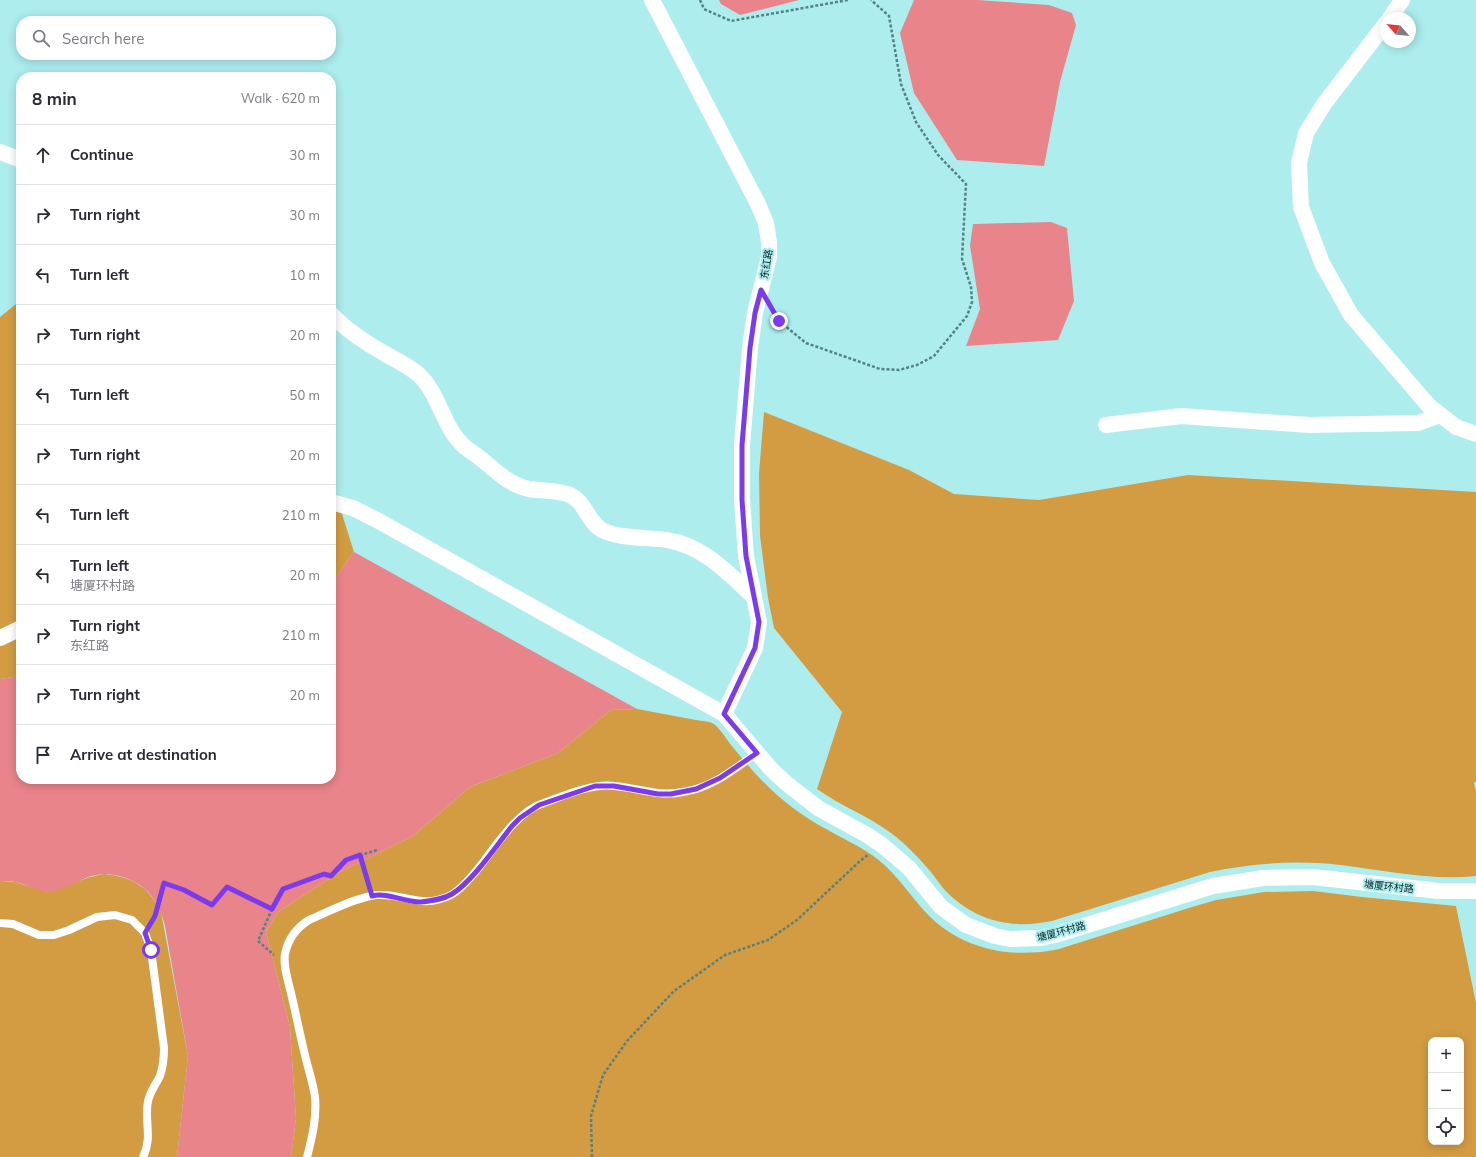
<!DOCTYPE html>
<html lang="en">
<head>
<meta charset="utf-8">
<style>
  :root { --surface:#fff; --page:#f2f2f3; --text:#2b2b33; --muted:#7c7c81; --line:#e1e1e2 }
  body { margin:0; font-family:Mulish,"Noto Sans SC",sans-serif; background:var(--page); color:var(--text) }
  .controls { position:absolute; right:12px; bottom:12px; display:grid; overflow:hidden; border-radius:8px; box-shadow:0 2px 10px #0003 }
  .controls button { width:36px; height:36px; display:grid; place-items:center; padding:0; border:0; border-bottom:1px solid var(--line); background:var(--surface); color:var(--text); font:20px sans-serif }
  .compass { position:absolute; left:1380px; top:12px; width:36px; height:36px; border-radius:50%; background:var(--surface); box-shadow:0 2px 10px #0003; rotate:297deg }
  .stop { position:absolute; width:12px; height:12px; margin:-9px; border:3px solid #7c3aed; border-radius:50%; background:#fff }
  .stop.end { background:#7c3aed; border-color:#fff; box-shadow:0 1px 4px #0008 }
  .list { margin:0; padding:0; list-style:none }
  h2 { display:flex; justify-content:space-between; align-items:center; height:52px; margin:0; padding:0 16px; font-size:17px }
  h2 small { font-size:13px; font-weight:400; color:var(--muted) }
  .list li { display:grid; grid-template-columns:26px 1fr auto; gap:12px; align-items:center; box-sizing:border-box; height:60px; padding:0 16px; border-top:1px solid var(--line) }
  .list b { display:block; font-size:15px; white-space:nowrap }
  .list p { margin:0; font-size:13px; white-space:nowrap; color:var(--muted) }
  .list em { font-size:13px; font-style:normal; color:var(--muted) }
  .icon { flex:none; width:22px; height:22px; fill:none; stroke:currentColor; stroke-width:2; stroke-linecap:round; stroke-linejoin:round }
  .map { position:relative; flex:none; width:1476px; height:1157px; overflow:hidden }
  .search { position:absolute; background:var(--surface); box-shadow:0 2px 10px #0003; left:16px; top:16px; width:320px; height:44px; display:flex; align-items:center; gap:10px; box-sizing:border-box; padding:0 14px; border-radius:16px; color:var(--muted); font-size:15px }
  .panel { position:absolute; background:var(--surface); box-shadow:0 2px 10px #0003; left:16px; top:72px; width:320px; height:712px; border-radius:16px }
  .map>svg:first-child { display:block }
  .forest { fill:#d39c42; fill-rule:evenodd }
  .water { fill:#e9848a }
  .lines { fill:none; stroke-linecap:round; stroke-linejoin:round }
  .path { stroke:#558182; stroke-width:2.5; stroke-dasharray:3 2; stroke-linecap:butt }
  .service { stroke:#fff; stroke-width:8 }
  .minor { stroke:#fff; stroke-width:16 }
  .route { stroke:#7c3aed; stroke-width:5 }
  .labels { text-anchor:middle; stroke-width:4; stroke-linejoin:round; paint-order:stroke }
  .street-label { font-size:10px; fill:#0b2627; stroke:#adedee }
</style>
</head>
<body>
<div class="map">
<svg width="1476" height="1157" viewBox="0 0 1476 1157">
  <rect width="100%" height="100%" fill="#adedee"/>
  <!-- forest -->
  <g class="forest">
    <path d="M21 300V676L0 679V317Z"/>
    <path d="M764 412 909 470 954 494 1039 500 1188 475 1476 492V781L1474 783 1476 791V876C1432 881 1384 870 1340 865 1296 860 1253 863 1210 872L1052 921C1010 930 972 920 943 888 939 883 935 877 930 871 918 857 906 844 891 833 868 816 841 806 817 789L842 712 774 628 768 598 760 536 759 474Z"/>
    <path d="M331 479 354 552 331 584Z"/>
    <path d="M637 709C657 713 676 716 696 720 701 721 710 721 714 724 720 729 726 738 731 745 745 762 759 779 776 794 792 808 809 820 828 830 843 839 858 845 872 855 892 869 905 888 920 906 955 948 1007 960 1059 949L1192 907 1216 900 1264 892 1313 891 1362 897 1456 906 1476 1003V1157H291L296 1118 290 1027 266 932 278 912 338 873 413 836 470 787 558 753 611 710ZM1431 1040H1461V1142H1431Z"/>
    <path d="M104 874C133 877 148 886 161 912L188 1056 177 1157H0V882H15L48 892 90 877Z"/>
  </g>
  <!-- water -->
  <g class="water">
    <path d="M719 0H799L740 15 721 4Z"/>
    <path d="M914 0H977L1049 5 1072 13 1076 25 1060 82 1044 166 957 160 914 93 900 33Z"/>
    <path d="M1051 222 1067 228 1074 301 1058 340 966 346 980 309 970 246 973 224Z"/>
    <path d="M354 552 637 709 611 710 558 753 470 787 413 836 338 873 278 912 266 932 290 1027 296 1118 291 1157H177L188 1056 165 926C163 917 160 909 155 901 142 879 111 869 88 877 79 881 55 893 48 892 37 891 26 884 15 882 11 881 5 882 0 882V679L21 676V779H331V584Z"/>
  </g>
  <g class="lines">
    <!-- path -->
    <g class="path">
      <path d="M700 0 704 9 731 21 848 0"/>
      <path d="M771 308 779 321 806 343 880 369 899 370 917 365 934 356 967 316 972 302 971 287 962 259 966 184 938 155 916 122 901 84 889 16 871 0"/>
      <path d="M360 855 368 886"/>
      <path d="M272 909 258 941 274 955"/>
      <path d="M151 924 155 916 164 883 184 890 212 905 227 887 272 909 283 889 324 874 331 876 345 860 377 850"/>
      <path d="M592 1157 591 1116 603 1075 627 1041 674 991 725 955 768 940 797 920 860 861 869 854"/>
    </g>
    <!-- service -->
    <g class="service">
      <path d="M0 923 13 924 39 935H54L69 930 97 917 115 915 132 920 145 933 151 950 164 1048C164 1057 163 1067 160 1076 156 1084 150 1092 148 1101 144 1121 153 1137 143 1157"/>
      <path d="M307 1157C312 1138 317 1117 315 1097 313 1082 308 1069 305 1055 300 1035 296 1014 291 993 288 980 283 966 285 954 288 939 296 928 309 920 328 912 357 897 377 895 405 893 421 910 451 895 462 889 469 879 477 870 493 850 517 812 541 804 563 796 592 783 614 786 639 788 658 797 683 792 712 788 734 769 757 753"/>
    </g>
    <!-- minor -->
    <g class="minor">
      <path d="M652 0 758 204 766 223 769 242V257L755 313 750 348 742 445V500L746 556 759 622 755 648 724 714"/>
      <path d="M1390 18 1402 0"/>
      <path d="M1386 23 1324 104 1306 133 1299 163 1301 207 1322 263 1351 315 1428 405 1456 427 1476 434"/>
      <path d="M0 152 21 160"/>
      <path d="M331 314C346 330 363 341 382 352 394 359 407 365 418 374 440 394 442 427 465 447 470 451 475 454 480 458 494 469 507 483 525 488 539 492 558 489 572 496 586 504 588 522 602 530 619 539 647 537 667 540 704 546 728 573 754 597"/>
      <path d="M1106 425 1181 416 1309 425 1418 423 1440 415"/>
      <path d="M331 502 353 508 377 520 724 714 771 769 786 783 818 808 867 835 882 845 909 868 941 907 966 925 995 936 1010 939 1040 938 1055 935 1213 886 1263 878 1313 877 1439 891H1476"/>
      <path d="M0 638 21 628"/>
    </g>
  </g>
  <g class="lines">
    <!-- route -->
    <path class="route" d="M151 950 145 933 155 916 164 883 184 890 212 905 227 887 272 909 283 889 324 874 331 876 346 860 360 855 372 896C388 892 403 902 420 902 430 901 442 900 452 894 472 882 497 845 512 826L520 818 539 805 595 786H614L658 794H671L696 789 720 778 757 753 724 714 755 648 759 622 746 556 742 500V445L750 348 755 313 761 290 779 321"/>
  </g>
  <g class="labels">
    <!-- street labels -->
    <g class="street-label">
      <text transform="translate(766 264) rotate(-81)" y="4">东红路</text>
      <text transform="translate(1389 886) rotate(6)" y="4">塘厦环村路</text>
      <text transform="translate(1061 931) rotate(-15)" y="4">塘厦环村路</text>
    </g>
  </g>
</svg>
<div class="controls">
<button>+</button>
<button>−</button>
<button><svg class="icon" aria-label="locate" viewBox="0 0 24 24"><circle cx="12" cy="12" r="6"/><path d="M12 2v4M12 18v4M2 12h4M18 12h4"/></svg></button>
</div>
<svg class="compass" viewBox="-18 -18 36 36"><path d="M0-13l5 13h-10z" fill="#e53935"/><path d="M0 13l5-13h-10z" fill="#7c7c81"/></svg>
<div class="stop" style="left:151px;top:950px"></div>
<div class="stop end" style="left:779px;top:321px"></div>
<div class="search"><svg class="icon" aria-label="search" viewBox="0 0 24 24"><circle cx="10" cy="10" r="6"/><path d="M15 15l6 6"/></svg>Search here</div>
<section class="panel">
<h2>8 min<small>Walk · 620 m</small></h2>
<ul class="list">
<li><svg class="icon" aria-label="ahead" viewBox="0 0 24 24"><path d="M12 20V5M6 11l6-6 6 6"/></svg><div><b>Continue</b></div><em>30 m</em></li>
<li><svg class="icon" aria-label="right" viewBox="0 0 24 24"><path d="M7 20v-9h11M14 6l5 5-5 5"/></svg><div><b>Turn right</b></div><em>30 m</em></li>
<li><svg class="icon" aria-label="left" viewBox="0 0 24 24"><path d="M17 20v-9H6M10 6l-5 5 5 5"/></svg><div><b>Turn left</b></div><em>10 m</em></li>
<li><svg class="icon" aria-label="right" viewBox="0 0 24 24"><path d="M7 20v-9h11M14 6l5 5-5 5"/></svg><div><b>Turn right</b></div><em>20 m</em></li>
<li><svg class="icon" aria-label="left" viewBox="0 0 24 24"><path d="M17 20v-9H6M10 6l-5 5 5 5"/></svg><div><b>Turn left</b></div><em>50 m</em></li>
<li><svg class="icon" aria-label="right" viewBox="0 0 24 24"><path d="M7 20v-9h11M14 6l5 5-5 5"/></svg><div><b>Turn right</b></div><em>20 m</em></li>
<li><svg class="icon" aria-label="left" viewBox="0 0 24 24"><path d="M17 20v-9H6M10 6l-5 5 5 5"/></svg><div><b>Turn left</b></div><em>210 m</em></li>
<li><svg class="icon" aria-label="left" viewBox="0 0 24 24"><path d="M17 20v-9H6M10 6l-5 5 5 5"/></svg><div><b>Turn left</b><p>塘厦环村路</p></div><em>20 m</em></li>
<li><svg class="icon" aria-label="right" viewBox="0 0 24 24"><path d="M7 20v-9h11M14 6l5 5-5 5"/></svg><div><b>Turn right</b><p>东红路</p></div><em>210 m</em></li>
<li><svg class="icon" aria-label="right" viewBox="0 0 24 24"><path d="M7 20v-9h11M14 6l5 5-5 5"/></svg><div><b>Turn right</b></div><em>20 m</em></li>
<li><svg class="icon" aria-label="arrive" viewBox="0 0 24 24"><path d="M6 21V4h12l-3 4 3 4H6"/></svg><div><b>Arrive at destination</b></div></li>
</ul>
</section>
</div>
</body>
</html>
